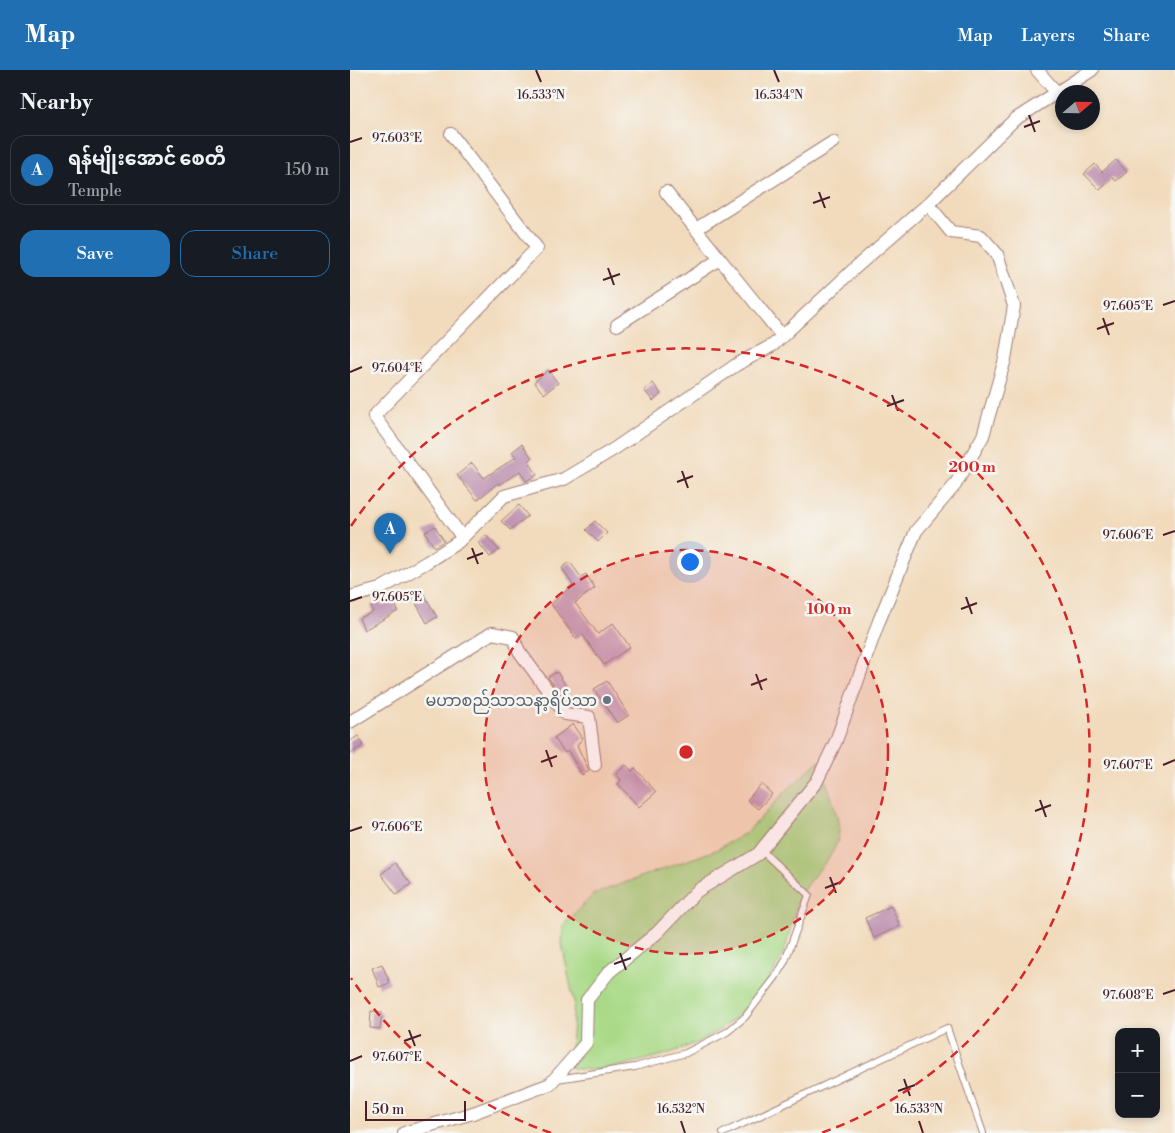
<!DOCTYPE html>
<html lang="en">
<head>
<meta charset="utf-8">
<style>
  :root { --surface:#171b24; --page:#242831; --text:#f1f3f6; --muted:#9ea1a6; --line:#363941; --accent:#1f6fb2 }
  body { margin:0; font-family:"Libre Bodoni","Noto Sans Myanmar",serif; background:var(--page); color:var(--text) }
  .controls { position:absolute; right:15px; bottom:15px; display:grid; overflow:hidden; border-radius:10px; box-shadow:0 2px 8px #0003 }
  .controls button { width:45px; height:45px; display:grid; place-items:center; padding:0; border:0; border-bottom:1px solid var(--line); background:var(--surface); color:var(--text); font:25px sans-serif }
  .compass { position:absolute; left:705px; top:15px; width:45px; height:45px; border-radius:50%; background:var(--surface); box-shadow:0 2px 8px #0003; rotate:70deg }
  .scale { position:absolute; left:15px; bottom:12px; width:101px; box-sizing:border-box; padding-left:5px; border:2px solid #4a1f2b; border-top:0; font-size:14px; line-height:18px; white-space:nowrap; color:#4a1f2b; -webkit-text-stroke:4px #f6f6f2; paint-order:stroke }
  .you { position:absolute; left:339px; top:491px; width:18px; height:18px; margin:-12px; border:4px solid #fff; border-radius:50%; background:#1a73e8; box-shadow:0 0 0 8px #1a73e833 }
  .badge { display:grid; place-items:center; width:32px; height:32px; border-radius:50%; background:var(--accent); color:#fff; font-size:16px; font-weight:700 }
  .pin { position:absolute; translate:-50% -41px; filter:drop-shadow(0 1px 2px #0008) }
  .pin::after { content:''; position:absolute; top:26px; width:18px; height:15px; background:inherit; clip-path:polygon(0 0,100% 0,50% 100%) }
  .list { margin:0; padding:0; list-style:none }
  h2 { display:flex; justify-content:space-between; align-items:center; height:65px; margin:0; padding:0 20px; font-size:21px }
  h2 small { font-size:16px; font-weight:400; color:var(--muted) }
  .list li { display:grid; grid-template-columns:32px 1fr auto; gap:15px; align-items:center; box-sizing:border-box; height:70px; margin:0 10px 10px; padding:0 10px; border:1px solid var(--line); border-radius:15px }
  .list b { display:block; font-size:19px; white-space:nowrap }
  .list p { margin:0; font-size:16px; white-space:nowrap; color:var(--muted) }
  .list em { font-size:16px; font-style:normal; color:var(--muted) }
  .actions { display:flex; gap:10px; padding:15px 20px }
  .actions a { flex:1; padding:11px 0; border:1px solid var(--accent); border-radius:15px; text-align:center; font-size:18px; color:var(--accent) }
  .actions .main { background:var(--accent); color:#fff }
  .map { position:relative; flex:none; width:825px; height:1063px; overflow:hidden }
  header { display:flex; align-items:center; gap:30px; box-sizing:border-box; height:70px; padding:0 25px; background:var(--accent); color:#fff }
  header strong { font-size:24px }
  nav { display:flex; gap:28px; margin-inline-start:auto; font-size:18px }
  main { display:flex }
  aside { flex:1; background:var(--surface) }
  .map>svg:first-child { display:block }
  .green { fill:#aada88; stroke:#7a7c5a }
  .building { fill:#c096b4 }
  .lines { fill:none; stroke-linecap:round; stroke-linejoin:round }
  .service-casing { stroke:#9e7d74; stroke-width:8 }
  .minor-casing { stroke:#9e7d74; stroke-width:14 }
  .service { stroke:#fff; stroke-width:6 }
  .minor { stroke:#fff; stroke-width:12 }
  .ticks { fill:none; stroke:#4a1f2b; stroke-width:2 }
  .ring { fill:none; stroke:#d62828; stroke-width:2.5; stroke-dasharray:9 6 }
  .worship-dot { fill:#6b7280; stroke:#f6f6f2; stroke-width:2 }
  .labels { text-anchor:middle; stroke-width:5; stroke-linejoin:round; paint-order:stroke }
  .worship-label { font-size:16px; fill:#5b616d; stroke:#f6f6f2; text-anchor:end }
  .ticks-label { font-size:12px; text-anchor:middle; fill:#4a1f2b; stroke:#f6f6f2; stroke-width:5; stroke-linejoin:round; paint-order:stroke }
  .centre { fill:#d62828; stroke:#f6f6f2; stroke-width:2.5 }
  .ring-label { font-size:15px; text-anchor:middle; font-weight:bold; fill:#d62828; stroke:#f6f6f2; stroke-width:5; stroke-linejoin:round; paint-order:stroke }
</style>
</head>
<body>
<header>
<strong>Map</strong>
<nav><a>Map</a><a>Layers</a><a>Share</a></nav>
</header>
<main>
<aside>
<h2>Nearby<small></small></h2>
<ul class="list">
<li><span class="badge">A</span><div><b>ရန်မျိုးအောင် စေတီ</b><p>Temple</p></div><em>150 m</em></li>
</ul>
<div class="actions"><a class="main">Save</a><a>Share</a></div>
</aside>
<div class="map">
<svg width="825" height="1063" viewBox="0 0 825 1063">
  <rect width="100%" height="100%" fill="#f6f6f2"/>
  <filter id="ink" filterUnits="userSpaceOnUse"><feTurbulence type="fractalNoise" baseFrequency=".02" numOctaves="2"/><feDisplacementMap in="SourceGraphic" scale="10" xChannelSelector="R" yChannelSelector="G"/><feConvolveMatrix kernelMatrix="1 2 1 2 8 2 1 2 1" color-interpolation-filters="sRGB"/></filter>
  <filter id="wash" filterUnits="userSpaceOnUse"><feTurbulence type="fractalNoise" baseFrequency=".0096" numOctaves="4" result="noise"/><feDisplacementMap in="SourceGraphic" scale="20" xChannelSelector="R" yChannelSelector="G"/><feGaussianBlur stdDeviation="1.12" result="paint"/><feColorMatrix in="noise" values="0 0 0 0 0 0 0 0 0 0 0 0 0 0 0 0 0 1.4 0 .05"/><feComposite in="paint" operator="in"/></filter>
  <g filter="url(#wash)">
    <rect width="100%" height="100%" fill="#f2dbbd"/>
    <!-- green -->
    <path class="green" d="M469 691C473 704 490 749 489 760 488 789 460 802 450 827 441 847 440 872 429 892 398 949 356 976 294 990 270 996 244 1004 220 997L224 932 212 874 213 855 244 824 366 780 396 763 439 718Z"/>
    <g id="blocks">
      <!-- building -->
      <g class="building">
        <path d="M766 90 777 102 766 111 763 108 750 120 734 104 745 94 752 102Z"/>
        <path d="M198 300 208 313 194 324 184 312Z"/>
        <path d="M303 313 311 324 303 331 294 320Z"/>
        <path d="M172 374 182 388 179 391 187 405 176 411 170 401 149 415 148 413 127 430 107 405 122 393 134 408 166 387 162 382Z"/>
        <path d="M169 435 178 446 160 460 151 451Z"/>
        <path d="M245 451 257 463 248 472 236 460Z"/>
        <path d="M85 456 94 471 84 477 75 462Z"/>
        <path d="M136 465 149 480 140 487 128 472Z"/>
        <path d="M220 492 231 507 236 504 245 518 225 533 248 564 263 553 280 577 254 595 232 564 226 569 201 534 223 515 212 498Z"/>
        <path d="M73 522 87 547 77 553 63 528Z"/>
        <path d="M44 531 48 541 14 560 9 548 23 542 21 536 30 532 32 536Z"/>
        <path d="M207 602 218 619 210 624 198 607Z"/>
        <path d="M257 611 279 645 267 653 244 619Z"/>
        <path d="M223 654 233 668 227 675 239 701 232 705 218 681 215 683 204 668Z"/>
        <path d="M8 666 14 675 0 684V671Z"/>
        <path d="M276 695 282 701 285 698 306 722 289 737 268 714 271 710 266 704Z"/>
        <path d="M411 714 422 724 408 739 397 730Z"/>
        <path d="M45 793 61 814 47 825 31 804Z"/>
        <path d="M541 836 550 856 524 868 515 848Z"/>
        <path d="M32 894 40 913 29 917 22 898Z"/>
        <path d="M21 941 32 942 30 959 20 958Z"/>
      </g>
    </g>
  </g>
  <g filter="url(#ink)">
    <use href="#blocks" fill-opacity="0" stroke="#9e7d74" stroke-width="1"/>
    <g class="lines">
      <defs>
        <g id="service">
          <path d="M207 1009 285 997 336 983 377 962 395 947 425 908 435 891 459 825 411 780"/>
          <path d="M373 1063 597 958 633 1063"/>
        </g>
        <g id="minor">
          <path d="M687 0 707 23"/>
          <path d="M101 64 187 178 24 346 112 467"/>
          <path d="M316 122 432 266"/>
          <path d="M346 159 483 72"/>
          <path d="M267 255 370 189"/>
          <path d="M0 527 30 519 77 492 108 472 154 426 214 409 264 379 386 295 423 275 505 198 578 134 664 50 742 0"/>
          <path d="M0 652 142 563 163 567 169 581 215 644 239 647 245 695"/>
          <path d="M54 1063 123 1043 200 1014 236 973 237 930 259 902 307 863 347 821 408 784 467 711 486 671 529 551 566 461 605 415 633 366 655 289 664 236 647 184 631 166 601 162 578 134"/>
        </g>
      </defs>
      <!-- service casing -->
      <use href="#service" class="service-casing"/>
      <!-- minor casing -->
      <use href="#minor" class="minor-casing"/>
      <!-- service -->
      <use href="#service" class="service"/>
      <!-- minor -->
      <use href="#minor" class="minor"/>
    </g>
  </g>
  <!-- ticks -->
  <path class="ticks" d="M186 0 191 12M424 0 429 12M679 45 685 62M674 57 690 51M0 72 12 68M469 122 475 138M463 133 480 127M258 198 264 215M253 210 270 204M813 235 825 231M753 248 759 265M747 259 764 253M0 302 12 297M542 325 548 341M537 336 554 330M332 401 338 418M327 412 343 406M813 465 825 461M122 478 128 494M117 489 133 483M616 527 622 544M0 531 12 527M611 539 627 533M406 604 412 620M401 615 417 609M196 680 202 697M191 692 207 686M813 695 825 690M690 730 696 747M685 741 701 735M0 761 12 757M480 807 486 823M475 818 491 812M270 883 276 900M264 894 281 888M813 924 825 920M59 960 65 976M54 971 71 965M0 991 12 986M554 1009 560 1026M548 1021 565 1015M331 1051 335 1063M569 1051 573 1063"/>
  <!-- distance rings -->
  <circle cx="336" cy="682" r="202" fill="#d62828" fill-opacity=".12"/>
  <g class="ring">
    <circle cx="336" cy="682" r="202"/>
    <path d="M201 1063A404 404 0 0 1 1 908M1 456A404 404 0 1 1 471 1063"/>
  </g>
  <!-- markers -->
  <circle class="worship-dot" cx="257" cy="630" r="5"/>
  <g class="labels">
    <!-- worship labels -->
    <g class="worship-label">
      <text x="247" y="636">မဟာစည်သာသနာ့ရိပ်သာ</text>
    </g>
  </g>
  <g class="ticks-label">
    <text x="191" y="29">16.533°N</text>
    <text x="429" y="29">16.534°N</text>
    <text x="47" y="72">97.603°E</text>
    <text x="778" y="240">97.605°E</text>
    <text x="47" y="302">97.604°E</text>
    <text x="778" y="469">97.606°E</text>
    <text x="47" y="531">97.605°E</text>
    <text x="778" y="699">97.607°E</text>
    <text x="47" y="761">97.606°E</text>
    <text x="778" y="929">97.608°E</text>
    <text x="47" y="991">97.607°E</text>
    <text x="331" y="1043">16.532°N</text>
    <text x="569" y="1043">16.533°N</text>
  </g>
  <circle cx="336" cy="682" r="8" class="centre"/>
  <g class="ring-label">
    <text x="622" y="402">200 m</text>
    <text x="479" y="544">100 m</text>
  </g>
</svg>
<div class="controls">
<button>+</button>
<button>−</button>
</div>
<svg class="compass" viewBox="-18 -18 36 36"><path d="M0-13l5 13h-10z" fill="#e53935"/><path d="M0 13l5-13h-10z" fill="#9ea1a6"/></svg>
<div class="scale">50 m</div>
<div class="you"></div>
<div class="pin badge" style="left:40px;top:484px">A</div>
</div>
</main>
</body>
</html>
